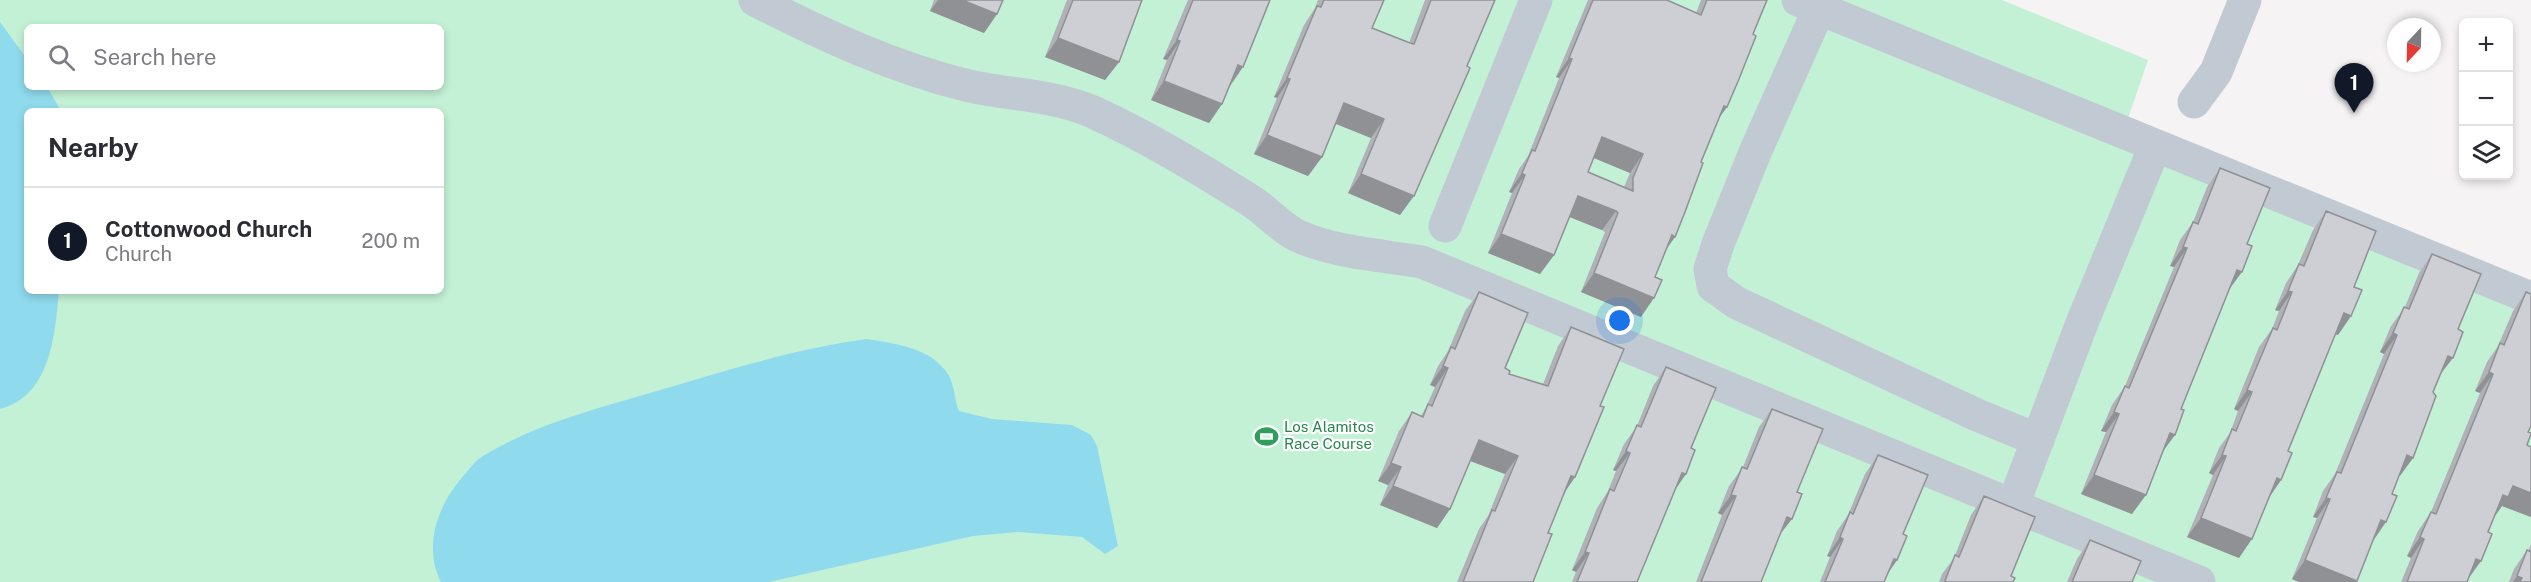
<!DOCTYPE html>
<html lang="en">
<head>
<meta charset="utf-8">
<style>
  :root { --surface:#fff; --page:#f7f7f7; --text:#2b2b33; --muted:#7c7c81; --line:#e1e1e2; --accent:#111827 }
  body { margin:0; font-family:"Public Sans",sans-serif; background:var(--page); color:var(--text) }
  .controls { position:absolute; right:18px; top:18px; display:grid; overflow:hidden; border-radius:9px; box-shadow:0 3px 9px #0003 }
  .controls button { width:54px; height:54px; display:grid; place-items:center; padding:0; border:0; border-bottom:2px solid var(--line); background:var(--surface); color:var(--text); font:30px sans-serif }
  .compass { position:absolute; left:2387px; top:18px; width:54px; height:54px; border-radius:50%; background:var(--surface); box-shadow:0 3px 9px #0003; rotate:202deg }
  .you { position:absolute; left:1620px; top:321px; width:21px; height:21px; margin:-15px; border:4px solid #fff; border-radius:50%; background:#1a73e8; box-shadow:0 0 0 9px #1a73e833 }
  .badge { display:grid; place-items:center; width:39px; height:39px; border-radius:50%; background:var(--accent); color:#fff; font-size:20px; font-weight:700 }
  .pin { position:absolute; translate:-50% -50px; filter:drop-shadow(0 2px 3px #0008) }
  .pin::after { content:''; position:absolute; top:32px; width:21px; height:18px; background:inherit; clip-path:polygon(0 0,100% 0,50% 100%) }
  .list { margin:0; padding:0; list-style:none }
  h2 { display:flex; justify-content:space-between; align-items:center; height:78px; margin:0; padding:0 24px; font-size:26px }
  h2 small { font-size:20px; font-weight:400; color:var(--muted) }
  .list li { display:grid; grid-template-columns:39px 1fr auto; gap:18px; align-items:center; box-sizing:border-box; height:108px; padding:0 24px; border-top:2px solid var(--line) }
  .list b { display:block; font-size:22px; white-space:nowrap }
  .list p { margin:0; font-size:20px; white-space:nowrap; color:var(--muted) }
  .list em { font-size:20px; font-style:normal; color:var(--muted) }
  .icon { flex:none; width:33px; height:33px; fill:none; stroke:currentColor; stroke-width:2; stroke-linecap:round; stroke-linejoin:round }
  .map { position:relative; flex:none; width:2531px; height:582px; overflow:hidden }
  .search { position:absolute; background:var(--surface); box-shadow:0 3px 9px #0003; left:24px; top:24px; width:420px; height:66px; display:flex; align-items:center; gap:15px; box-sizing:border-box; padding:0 21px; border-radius:9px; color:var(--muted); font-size:22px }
  .panel { position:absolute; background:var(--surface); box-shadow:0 3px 9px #0003; left:24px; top:108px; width:420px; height:186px; border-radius:9px }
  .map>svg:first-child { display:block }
  .green { fill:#c3f1d5; fill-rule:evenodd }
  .water { fill:#90daee }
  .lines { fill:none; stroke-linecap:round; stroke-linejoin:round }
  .minor { stroke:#c1cad2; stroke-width:33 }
  .wall { fill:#b0b2b7; fill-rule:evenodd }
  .shaded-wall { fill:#909195 }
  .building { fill:#cdcfd5; stroke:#909195; stroke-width:1.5; fill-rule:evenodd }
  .labels { text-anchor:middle; stroke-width:4.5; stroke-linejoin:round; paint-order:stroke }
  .leisure-label { font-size:15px; fill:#27864d; stroke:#fff; text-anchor:start }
</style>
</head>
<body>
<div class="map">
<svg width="2531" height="582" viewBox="0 0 2531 582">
  <rect width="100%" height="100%" fill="#f5f3f3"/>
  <!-- green -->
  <path class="green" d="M0 0H2002L2148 60 2126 124 2531 288V582H0ZM27 27H441V87H27ZM27 111H441V291H27Z"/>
  <!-- water -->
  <g class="water">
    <path d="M0 22 27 59V87H47L61 111H27V291H59C55 334 51 396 0 409Z"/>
    <path d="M867 339C896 344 930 347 948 374 955 386 954 399 959 411L992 419 1072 425 1091 435 1097 446 1118 546 1105 554 1082 537 1018 532 973 536 769 582H441C422 545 439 503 465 474 470 469 474 462 480 458 532 425 592 410 650 393 721 372 793 349 867 339Z"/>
  </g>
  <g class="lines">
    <!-- minor -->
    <g class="minor">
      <path d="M755 0C823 35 894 68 969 86 1010 95 1054 95 1093 112 1148 137 1200 169 1251 201 1267 211 1281 228 1298 236 1336 253 1381 255 1422 262L2199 582"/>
      <path d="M1798 0 2531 298"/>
      <path d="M1819 9 1756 150 1718 244 1710 269 1713 286 1737 303 1977 415 2038 440"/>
      <path d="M2194 102 2216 72 2245 0"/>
      <path d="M1445 226 1536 0"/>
      <path d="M2013 505 2082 323 2155 146"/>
    </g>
  </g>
  <!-- wall -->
  <g class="wall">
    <path d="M934 0H1003L997 14 984 33 930 11Z"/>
    <path d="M1067 0H1142L1119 62 1105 80 1045 57Z"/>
    <path d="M1188 0H1270L1230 86 1222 104 1209 123 1151 100 1167 60 1163 59Z"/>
    <path d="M1318 0H1384L1372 28 1409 43 1425 0H1495L1400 215 1348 193 1371 138 1335 123 1322 157 1308 176 1254 154 1277 98 1274 97 1304 25 1315 8Z"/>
    <path d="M1588 0H1667L1696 13 1701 0H1767L1753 34 1727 107 1718 119 1701 162 1675 237 1666 249 1655 277 1641 317 1581 292 1605 232 1602 230 1569 217 1554 255 1540 274 1488 253 1512 193 1509 192 1519 169 1528 156 1559 78 1556 77ZM1594 158 1630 173 1624 187 1588 172Z"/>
    <path d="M2220 168 2230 288 2163 451 2132 514 2081 494 2106 432 2101 431 2112 405 2125 386 2174 267 2170 266 2180 240 2193 222 2207 187Z"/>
    <path d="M2326 211 2354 287 2351 316 2338 335 2335 334 2288 451 2281 480 2270 496 2239 558 2187 537 2213 475 2209 473 2219 448 2230 433 2238 411 2234 409 2259 347 2272 329 2279 311 2275 310 2286 283 2298 265 2313 230Z"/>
    <path d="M2432 254 2458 329 2433 392 2413 458 2399 476 2356 582H2299L2292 579 2317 518 2313 517 2323 491 2335 474 2384 354 2380 352 2391 326 2405 307 2419 273Z"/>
    <path d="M1479 292 1505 368 1509 374 1543 384 1558 346 1571 327 1600 406 1575 477 1566 490 1548 533 1533 582H1457L1479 529 1488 516 1505 474 1470 461 1450 509 1437 528 1380 505 1388 485 1378 481 1399 431 1412 412 1421 416 1426 407 1435 387 1430 385 1438 366 1448 351 1465 311Z"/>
    <path d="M2526 292 2528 432 2527 445 2531 447V517L2502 506 2495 516 2488 532 2481 561 2469 578 2467 582H2401L2411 558 2407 556 2418 531 2431 512 2480 393 2475 391 2487 362 2498 346 2513 311Z"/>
    <path d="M1666 367 1691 448 1637 582H1572L1576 572 1572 570 1597 508 1608 491 1616 471 1613 470 1624 444 1637 426 1653 386Z"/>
    <path d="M1772 409 1779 537 1761 582H1696L1722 515 1718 513 1729 486 1743 467 1759 427Z"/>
    <path d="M1878 455 1903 534 1897 560 1888 573 1884 582H1820L1830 557 1827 556 1837 531 1848 515 1865 474Z"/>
    <path d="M1984 496 2013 582H1939L1942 574 1954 558 1971 515Z"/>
    <path d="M2090 540 2132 582H2067L2077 559Z"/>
    <path d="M2531 544V582H2509L2514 569 2527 550 2528 551Z"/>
  </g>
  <!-- shaded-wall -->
  <g class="shaded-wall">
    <path d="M938 0H962L997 14 984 33 930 11Z"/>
    <path d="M1058 38 1119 62 1105 80 1045 57Z"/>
    <path d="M1177 40 1180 41 1167 60 1163 59Z"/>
    <path d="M1569 58 1572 59 1559 78 1556 77Z"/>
    <path d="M1238 65 1243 67 1230 86Z"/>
    <path d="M1287 78 1290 79 1277 98 1274 97Z"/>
    <path d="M1164 81 1222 104 1209 123 1151 100Z"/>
    <path d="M1344 103 1384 119 1371 138 1331 122Z"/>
    <path d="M1724 106 1727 107 1713 126Z"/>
    <path d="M1267 135 1322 157 1308 176 1254 154Z"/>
    <path d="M1602 137 1643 154 1630 173 1589 156Z"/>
    <path d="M1522 173 1525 175 1512 193 1509 192Z"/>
    <path d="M1361 174 1414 196 1400 215 1348 193Z"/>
    <path d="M1578 196 1616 211 1602 230 1565 215Z"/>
    <path d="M1501 234 1554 255 1540 274 1488 253Z"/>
    <path d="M1672 235 1675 237 1662 255Z"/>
    <path d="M2183 247 2187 248 2174 267 2170 266Z"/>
    <path d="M2237 270 2242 272 2228 291Z"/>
    <path d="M1594 273 1654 298 1641 317 1581 292Z"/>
    <path d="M2288 291 2292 292 2279 311 2275 310Z"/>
    <path d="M2344 313 2351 316 2338 335 2330 332Z"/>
    <path d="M2393 333 2397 335 2384 354 2380 352Z"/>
    <path d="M2448 356 2453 358 2439 376Z"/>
    <path d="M1443 366 1448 368 1435 387 1430 385Z"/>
    <path d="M2489 372 2493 374 2480 393 2475 391Z"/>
    <path d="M2247 390 2252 392 2238 411 2234 409Z"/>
    <path d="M2114 412 2119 414 2106 432 2101 431Z"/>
    <path d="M2170 433 2175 435 2161 454Z"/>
    <path d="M1479 440 1518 456 1505 474 1465 459Z"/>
    <path d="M1626 451 1630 453 1616 471 1613 470Z"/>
    <path d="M2222 455 2226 456 2213 475 2209 473Z"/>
    <path d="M2407 455 2413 458 2400 476 2394 474Z"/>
    <path d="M1391 463 1401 467 1388 485 1378 481Z"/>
    <path d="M1682 473 1686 474 1673 493Z"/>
    <path d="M2094 475 2146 495 2132 514 2081 494Z"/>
    <path d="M1571 476 1575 477 1562 496Z"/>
    <path d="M2277 478 2281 480 2268 499Z"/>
    <path d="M1393 486 1450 509 1437 528 1380 505Z"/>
    <path d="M2513 486 2531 493V517L2502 506 2495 516 2503 495Z"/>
    <path d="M1731 495 1736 496 1722 515 1718 513Z"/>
    <path d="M2326 498 2330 499 2317 518 2313 517Z"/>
    <path d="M1787 517 1792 519 1778 537Z"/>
    <path d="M2201 518 2252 539 2239 558 2187 537Z"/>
    <path d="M2381 520 2386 522 2373 541Z"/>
    <path d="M1840 537 1843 539 1830 557 1827 556Z"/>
    <path d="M2420 537 2424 539 2411 558 2407 556Z"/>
    <path d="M1585 552 1589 553 1576 572 1572 570Z"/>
    <path d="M1894 559 1897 560 1884 579Z"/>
    <path d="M2476 559 2481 561 2467 580Z"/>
    <path d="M2305 560 2357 581 2356 582H2299L2292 579Z"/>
    <path d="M2517 576 2522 578 2519 582H2513Z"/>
  </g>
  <!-- building -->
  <g class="building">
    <path d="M962 0H1003L997 14Z"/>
    <path d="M1073 0H1142L1119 62 1058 38Z"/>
    <path d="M1193 0H1270L1243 67 1238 65 1222 104 1164 81 1180 41 1177 40Z"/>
    <path d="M1324 0H1384L1372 28 1410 43 1414 44 1431 0H1495L1467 66 1470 68 1414 196 1361 174 1384 119 1344 103 1322 157 1267 135 1290 79 1287 78 1317 6 1321 7Z"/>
    <path d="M1593 0H1667L1701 15 1707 0H1767L1753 34 1756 36 1739 79 1727 107 1724 106 1701 162 1703 163 1685 212 1675 237 1672 235 1655 277 1662 280 1654 298 1594 273 1618 213 1616 211 1578 196 1554 255 1501 234 1525 175 1522 173 1532 150 1535 151 1572 59 1569 58ZM1602 137 1643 154 1633 178V191L1588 172Z"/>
    <path d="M2220 168 2270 188 2247 244 2252 246 2242 272 2237 270 2181 409 2184 410 2175 435 2170 433 2146 495 2094 475 2119 414 2114 412 2125 386 2129 388 2187 248 2183 247 2193 222 2198 224Z"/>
    <path d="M2326 211 2376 231 2354 287 2362 290 2351 316 2344 313 2288 451 2292 453 2281 480 2277 478 2252 539 2201 518 2226 456 2222 455 2232 429 2236 431 2252 392 2247 390 2273 328 2277 330 2292 292 2288 291 2299 264 2304 266Z"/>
    <path d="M2432 254 2481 274 2458 329 2463 332 2453 358 2448 356 2433 392 2436 396 2413 458 2407 455 2392 494 2397 496 2386 522 2381 520 2357 581 2305 560 2330 499 2326 498 2337 472 2341 473 2397 335 2393 333 2404 307 2409 309Z"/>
    <path d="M1479 292 1528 313 1505 368 1510 371 1509 374 1548 386 1571 327 1624 349 1600 406 1604 407 1575 477 1571 476 1548 533 1552 534 1533 582H1463L1492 510 1495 511 1518 456 1479 440 1450 509 1393 486 1401 467 1391 463 1412 412 1423 417 1428 404 1432 406 1448 368 1443 366 1451 347 1455 349Z"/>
    <path d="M2526 292 2531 294V426L2528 432 2531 433V434L2527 445 2531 447V493L2513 486 2508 497 2503 495 2488 532 2492 534 2481 561 2476 559 2467 582H2407L2424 539 2420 537 2431 512 2436 514 2493 374 2489 372 2500 343 2504 345Z"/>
    <path d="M1666 367 1716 388 1691 448 1695 450 1686 474 1682 473 1637 582H1577L1589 553 1585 552 1610 489 1614 491 1630 453 1626 451 1637 425 1641 427Z"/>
    <path d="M1772 409 1823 429 1797 492 1802 494 1792 519 1787 517 1761 582H1701L1736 496 1731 495 1742 467 1747 469Z"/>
    <path d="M1878 455 1928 475 1903 534 1907 536 1897 560 1894 559 1884 582H1825L1843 539 1840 537 1850 512 1853 514Z"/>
    <path d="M1984 496 2035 517 2011 576 2015 578 2013 582H1947L1945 581 1955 555 1959 557Z"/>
    <path d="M2090 540 2141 561 2132 582H2072Z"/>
    <path d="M2527 550 2531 552V582H2520L2522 578 2517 576Z"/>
  </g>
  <!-- icons -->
  <defs>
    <symbol id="stadium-bare" viewBox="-9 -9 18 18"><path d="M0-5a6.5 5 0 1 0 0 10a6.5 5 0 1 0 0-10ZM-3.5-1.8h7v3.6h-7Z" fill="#2e9e5b" stroke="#fff" stroke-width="2.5" paint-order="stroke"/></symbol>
  </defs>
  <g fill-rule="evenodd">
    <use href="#stadium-bare" x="1250" y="420" width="33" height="33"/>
  </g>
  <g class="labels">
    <!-- leisure labels -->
    <g class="leisure-label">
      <text x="1284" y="432">Los Alamitos<tspan x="1284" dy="17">Race Course</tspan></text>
    </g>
  </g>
</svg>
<div class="controls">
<button>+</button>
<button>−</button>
<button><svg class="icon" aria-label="layers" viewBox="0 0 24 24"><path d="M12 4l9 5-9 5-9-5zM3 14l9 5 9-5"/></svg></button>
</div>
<svg class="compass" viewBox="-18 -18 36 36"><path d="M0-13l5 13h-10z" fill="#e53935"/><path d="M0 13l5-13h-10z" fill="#7c7c81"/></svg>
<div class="you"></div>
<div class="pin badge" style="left:2354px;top:113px">1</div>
<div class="search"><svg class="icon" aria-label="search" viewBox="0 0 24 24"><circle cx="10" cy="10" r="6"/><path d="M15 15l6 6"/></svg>Search here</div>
<section class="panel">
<h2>Nearby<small></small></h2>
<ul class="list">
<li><span class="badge">1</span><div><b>Cottonwood Church</b><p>Church</p></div><em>200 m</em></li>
</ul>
</section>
</div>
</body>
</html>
